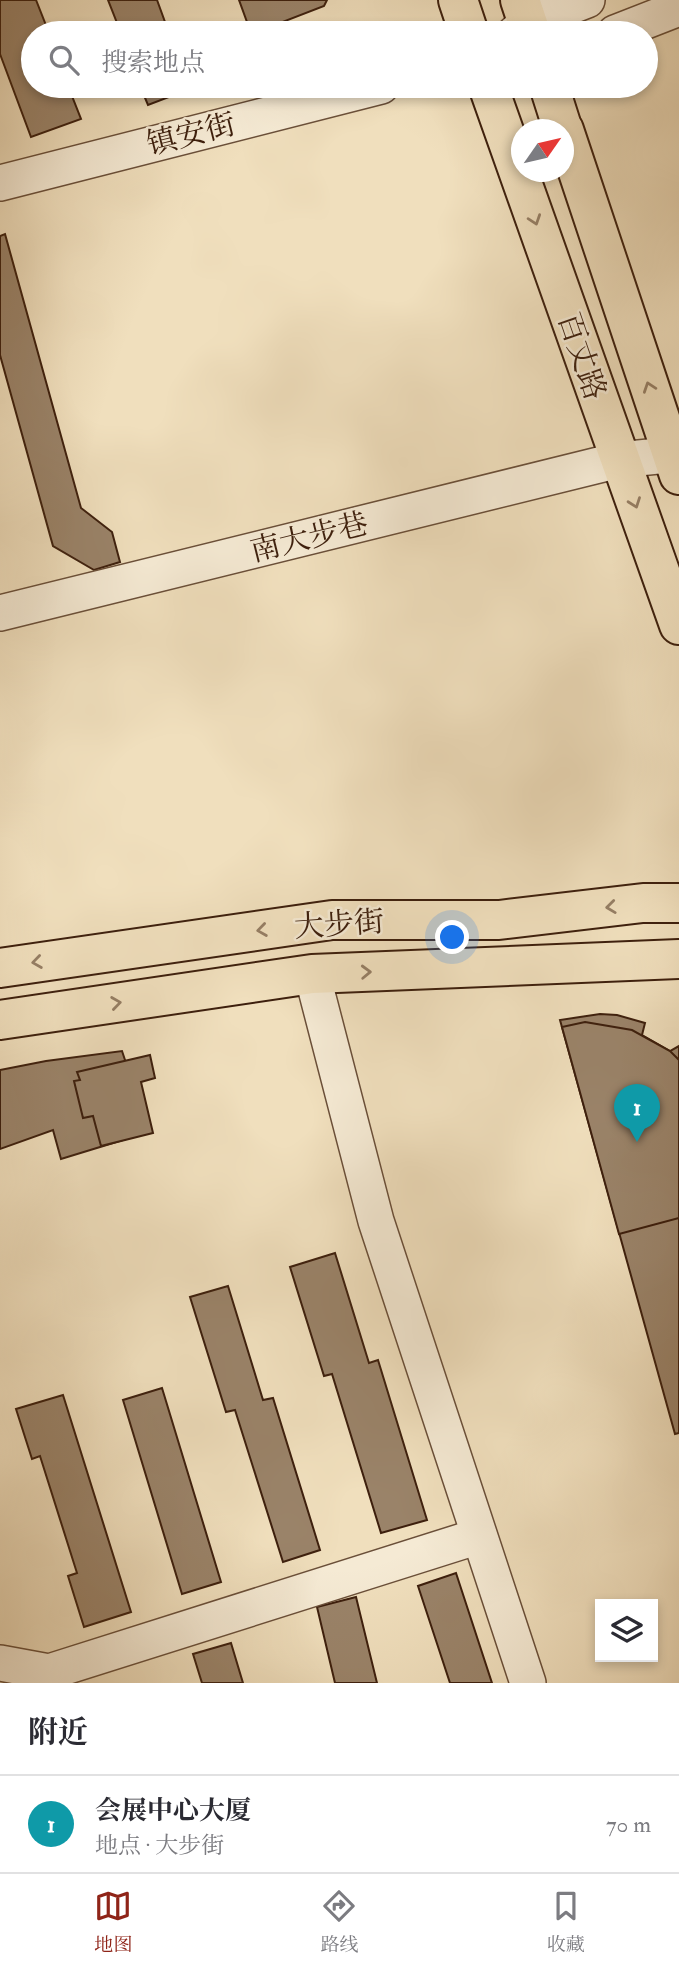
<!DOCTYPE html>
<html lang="zh">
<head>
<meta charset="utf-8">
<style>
  :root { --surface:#fff; --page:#f7f7f7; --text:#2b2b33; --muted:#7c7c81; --line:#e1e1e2; --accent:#8f2418 }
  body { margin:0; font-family:"IM FELL Double Pica","Noto Serif SC",serif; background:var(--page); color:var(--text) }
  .controls { position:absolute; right:21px; bottom:21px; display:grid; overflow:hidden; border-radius:0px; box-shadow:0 4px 10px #0003 }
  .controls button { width:63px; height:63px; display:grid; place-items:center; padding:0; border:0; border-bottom:2px solid var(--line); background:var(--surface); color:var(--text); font:35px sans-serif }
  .compass { position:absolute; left:511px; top:119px; width:63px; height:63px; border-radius:50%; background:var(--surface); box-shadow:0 4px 10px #0003; rotate:56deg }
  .you { position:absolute; left:453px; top:938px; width:24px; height:24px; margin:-18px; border:5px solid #fff; border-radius:50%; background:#1a73e8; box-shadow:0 0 0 10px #1a73e833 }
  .badge { display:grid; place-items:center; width:46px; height:46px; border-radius:50%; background:var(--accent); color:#fff; font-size:23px; font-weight:700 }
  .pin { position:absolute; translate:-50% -58px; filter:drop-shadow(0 2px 4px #0008) }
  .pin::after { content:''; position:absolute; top:37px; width:24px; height:21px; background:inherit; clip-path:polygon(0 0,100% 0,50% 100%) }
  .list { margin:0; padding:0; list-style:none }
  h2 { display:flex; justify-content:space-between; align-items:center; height:91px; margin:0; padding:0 28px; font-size:30px }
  h2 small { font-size:23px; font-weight:400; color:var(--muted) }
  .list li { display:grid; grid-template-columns:46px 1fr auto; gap:21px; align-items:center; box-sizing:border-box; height:98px; padding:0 28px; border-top:2px solid var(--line) }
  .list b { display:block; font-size:26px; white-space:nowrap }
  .list p { margin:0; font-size:23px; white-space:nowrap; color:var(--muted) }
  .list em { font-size:23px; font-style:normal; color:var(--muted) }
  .icon { flex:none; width:38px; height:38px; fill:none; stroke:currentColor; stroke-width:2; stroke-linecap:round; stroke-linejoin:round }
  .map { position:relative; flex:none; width:679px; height:1683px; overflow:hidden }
  .search { position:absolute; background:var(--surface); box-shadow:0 4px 10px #0003; left:21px; right:21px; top:21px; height:77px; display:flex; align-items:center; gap:18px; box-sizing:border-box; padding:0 24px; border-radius:38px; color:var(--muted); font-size:26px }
  .sheet { height:189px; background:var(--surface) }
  nav { display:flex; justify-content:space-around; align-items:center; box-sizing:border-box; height:98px; border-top:2px solid var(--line); background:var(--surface); font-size:19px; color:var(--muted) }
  nav a { display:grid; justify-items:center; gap:4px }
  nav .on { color:var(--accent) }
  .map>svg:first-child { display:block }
  .building { fill:#9a8369; stroke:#3d1f0d; stroke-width:2 }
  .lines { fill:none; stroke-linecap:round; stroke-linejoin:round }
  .minor-casing { stroke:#6a4f39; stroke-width:38 }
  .major-casing { stroke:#3d1f0d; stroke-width:42 }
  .minor { stroke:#f5ead4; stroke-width:35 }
  .major { stroke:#f0dfbd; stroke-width:38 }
  .oneway { stroke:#967f65 }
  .labels { text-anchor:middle; stroke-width:5; stroke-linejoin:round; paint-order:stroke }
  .street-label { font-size:30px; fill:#3d1f0d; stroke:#f5ead4 }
</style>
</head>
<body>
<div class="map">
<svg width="679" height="1683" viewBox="0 0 679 1683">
  <rect width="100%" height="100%" fill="#f0dfbd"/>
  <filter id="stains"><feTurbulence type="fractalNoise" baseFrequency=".00286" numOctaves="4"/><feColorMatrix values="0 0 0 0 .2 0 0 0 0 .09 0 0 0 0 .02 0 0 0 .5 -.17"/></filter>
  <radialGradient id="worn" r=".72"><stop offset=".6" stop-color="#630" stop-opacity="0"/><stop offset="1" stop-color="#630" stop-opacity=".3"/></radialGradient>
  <!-- building -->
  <g class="building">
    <path d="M0 0H36L49 33H33V86H68L81 119 31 137 0 54Z"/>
    <path d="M108 0H157L169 33H121Z"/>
    <path d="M239 0H327L324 6 254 33H251Z"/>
    <path d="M140 86H189L190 89 148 105Z"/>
    <path d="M5 234 81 508 112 532 120 562 94 570 53 546 0 355V236Z"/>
    <path d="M600 1014 617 1015 645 1023 642 1035 670 1051 679 1046V1433L675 1434 560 1020Z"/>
    <path d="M585 1022 632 1030 670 1051 679 1060V1218L619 1234 562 1027Z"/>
    <path d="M122 1051 149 1132 61 1159 53 1130 0 1149V1070L46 1061Z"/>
    <path d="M150 1055 155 1078 141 1082 153 1133 101 1146 93 1116 83 1118 74 1081 80 1080 77 1072Z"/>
    <path d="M335 1253 369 1363 378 1360 427 1520 381 1533 332 1374 324 1376 290 1267Z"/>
    <path d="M228 1286 263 1400 273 1398 320 1550 283 1562 235 1410 226 1412 190 1297Z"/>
    <path d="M162 1388 221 1582 182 1594 123 1400Z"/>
    <path d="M63 1395 131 1612 84 1627 68 1576 77 1573 40 1456 32 1459 16 1409Z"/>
    <path d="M456 1573 492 1683H450L418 1586Z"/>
    <path d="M356 1597 377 1683H335L317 1607Z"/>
    <path d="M231 1643 243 1683H202L193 1654Z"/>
  </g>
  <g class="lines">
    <defs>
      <g id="minor">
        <path d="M515 33 528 23 587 0"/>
        <path d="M615 33 679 8"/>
        <path d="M0 183 381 86"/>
        <path d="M0 613 619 460 679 454"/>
        <path d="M312 974 376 1221 528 1683"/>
        <path d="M0 1663 49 1672 479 1536"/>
      </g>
      <g id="major">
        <path d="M458 0 469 33"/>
        <path d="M520 0 531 33"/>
        <path d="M488 86 679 625"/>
        <path d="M549 86 563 130"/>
        <path d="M564 130 679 475"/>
        <path d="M0 968 332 920H499L643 903H679"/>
        <path d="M0 1020 312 974 679 959"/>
      </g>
    </defs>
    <!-- minor casing -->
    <use href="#minor" class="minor-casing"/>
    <!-- major casing -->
    <use href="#major" class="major-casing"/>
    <!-- minor -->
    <use href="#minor" class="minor"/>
    <!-- major -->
    <use href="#major" class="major"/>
  </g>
  <!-- one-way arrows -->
  <defs><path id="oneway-chevron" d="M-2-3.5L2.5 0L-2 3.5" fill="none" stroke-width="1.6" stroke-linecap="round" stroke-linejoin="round" transform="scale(1.75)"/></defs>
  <g class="oneway">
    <use href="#oneway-chevron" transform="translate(535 220) rotate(71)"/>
    <use href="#oneway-chevron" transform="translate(649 387) rotate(-109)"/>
    <use href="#oneway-chevron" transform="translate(635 503) rotate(70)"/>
    <use href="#oneway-chevron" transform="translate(611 907) rotate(173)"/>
    <use href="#oneway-chevron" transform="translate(262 930) rotate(172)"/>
    <use href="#oneway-chevron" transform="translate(37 962) rotate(172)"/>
    <use href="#oneway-chevron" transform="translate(366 972) rotate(-2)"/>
    <use href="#oneway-chevron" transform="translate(116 1003) rotate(-8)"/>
  </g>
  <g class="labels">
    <!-- street labels -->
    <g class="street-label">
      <text transform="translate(191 134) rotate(-14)" y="10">镇安街</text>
      <text transform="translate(582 356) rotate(71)" y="10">百丈路</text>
      <text transform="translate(309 537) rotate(-14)" y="10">南大步巷</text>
      <text transform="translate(339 924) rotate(-4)" y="10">大步街</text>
    </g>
  </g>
  <rect width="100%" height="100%" filter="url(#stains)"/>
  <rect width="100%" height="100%" fill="url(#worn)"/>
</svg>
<div class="controls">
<button><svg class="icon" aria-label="layers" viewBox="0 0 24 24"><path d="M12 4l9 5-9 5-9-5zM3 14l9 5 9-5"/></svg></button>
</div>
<svg class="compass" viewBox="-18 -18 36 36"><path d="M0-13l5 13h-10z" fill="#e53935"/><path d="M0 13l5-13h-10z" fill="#7c7c81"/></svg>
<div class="you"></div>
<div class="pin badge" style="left:637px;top:1142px;background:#0f9aa8">1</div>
<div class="search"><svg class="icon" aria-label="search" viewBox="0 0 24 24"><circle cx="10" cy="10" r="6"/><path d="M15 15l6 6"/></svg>搜索地点</div>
</div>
<section class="sheet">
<h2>附近<small></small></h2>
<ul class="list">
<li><span class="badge" style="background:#0f9aa8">1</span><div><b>会展中心大厦</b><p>地点 · 大步街</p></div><em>70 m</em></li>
</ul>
</section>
<nav>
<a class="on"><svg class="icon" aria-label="map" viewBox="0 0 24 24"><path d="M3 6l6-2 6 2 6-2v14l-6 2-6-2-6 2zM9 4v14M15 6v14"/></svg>地图</a>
<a><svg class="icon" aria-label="directions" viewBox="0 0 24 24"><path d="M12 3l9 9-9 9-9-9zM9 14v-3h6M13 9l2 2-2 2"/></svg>路线</a>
<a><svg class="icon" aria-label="saved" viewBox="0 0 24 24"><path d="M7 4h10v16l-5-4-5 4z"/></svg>收藏</a>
</nav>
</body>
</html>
